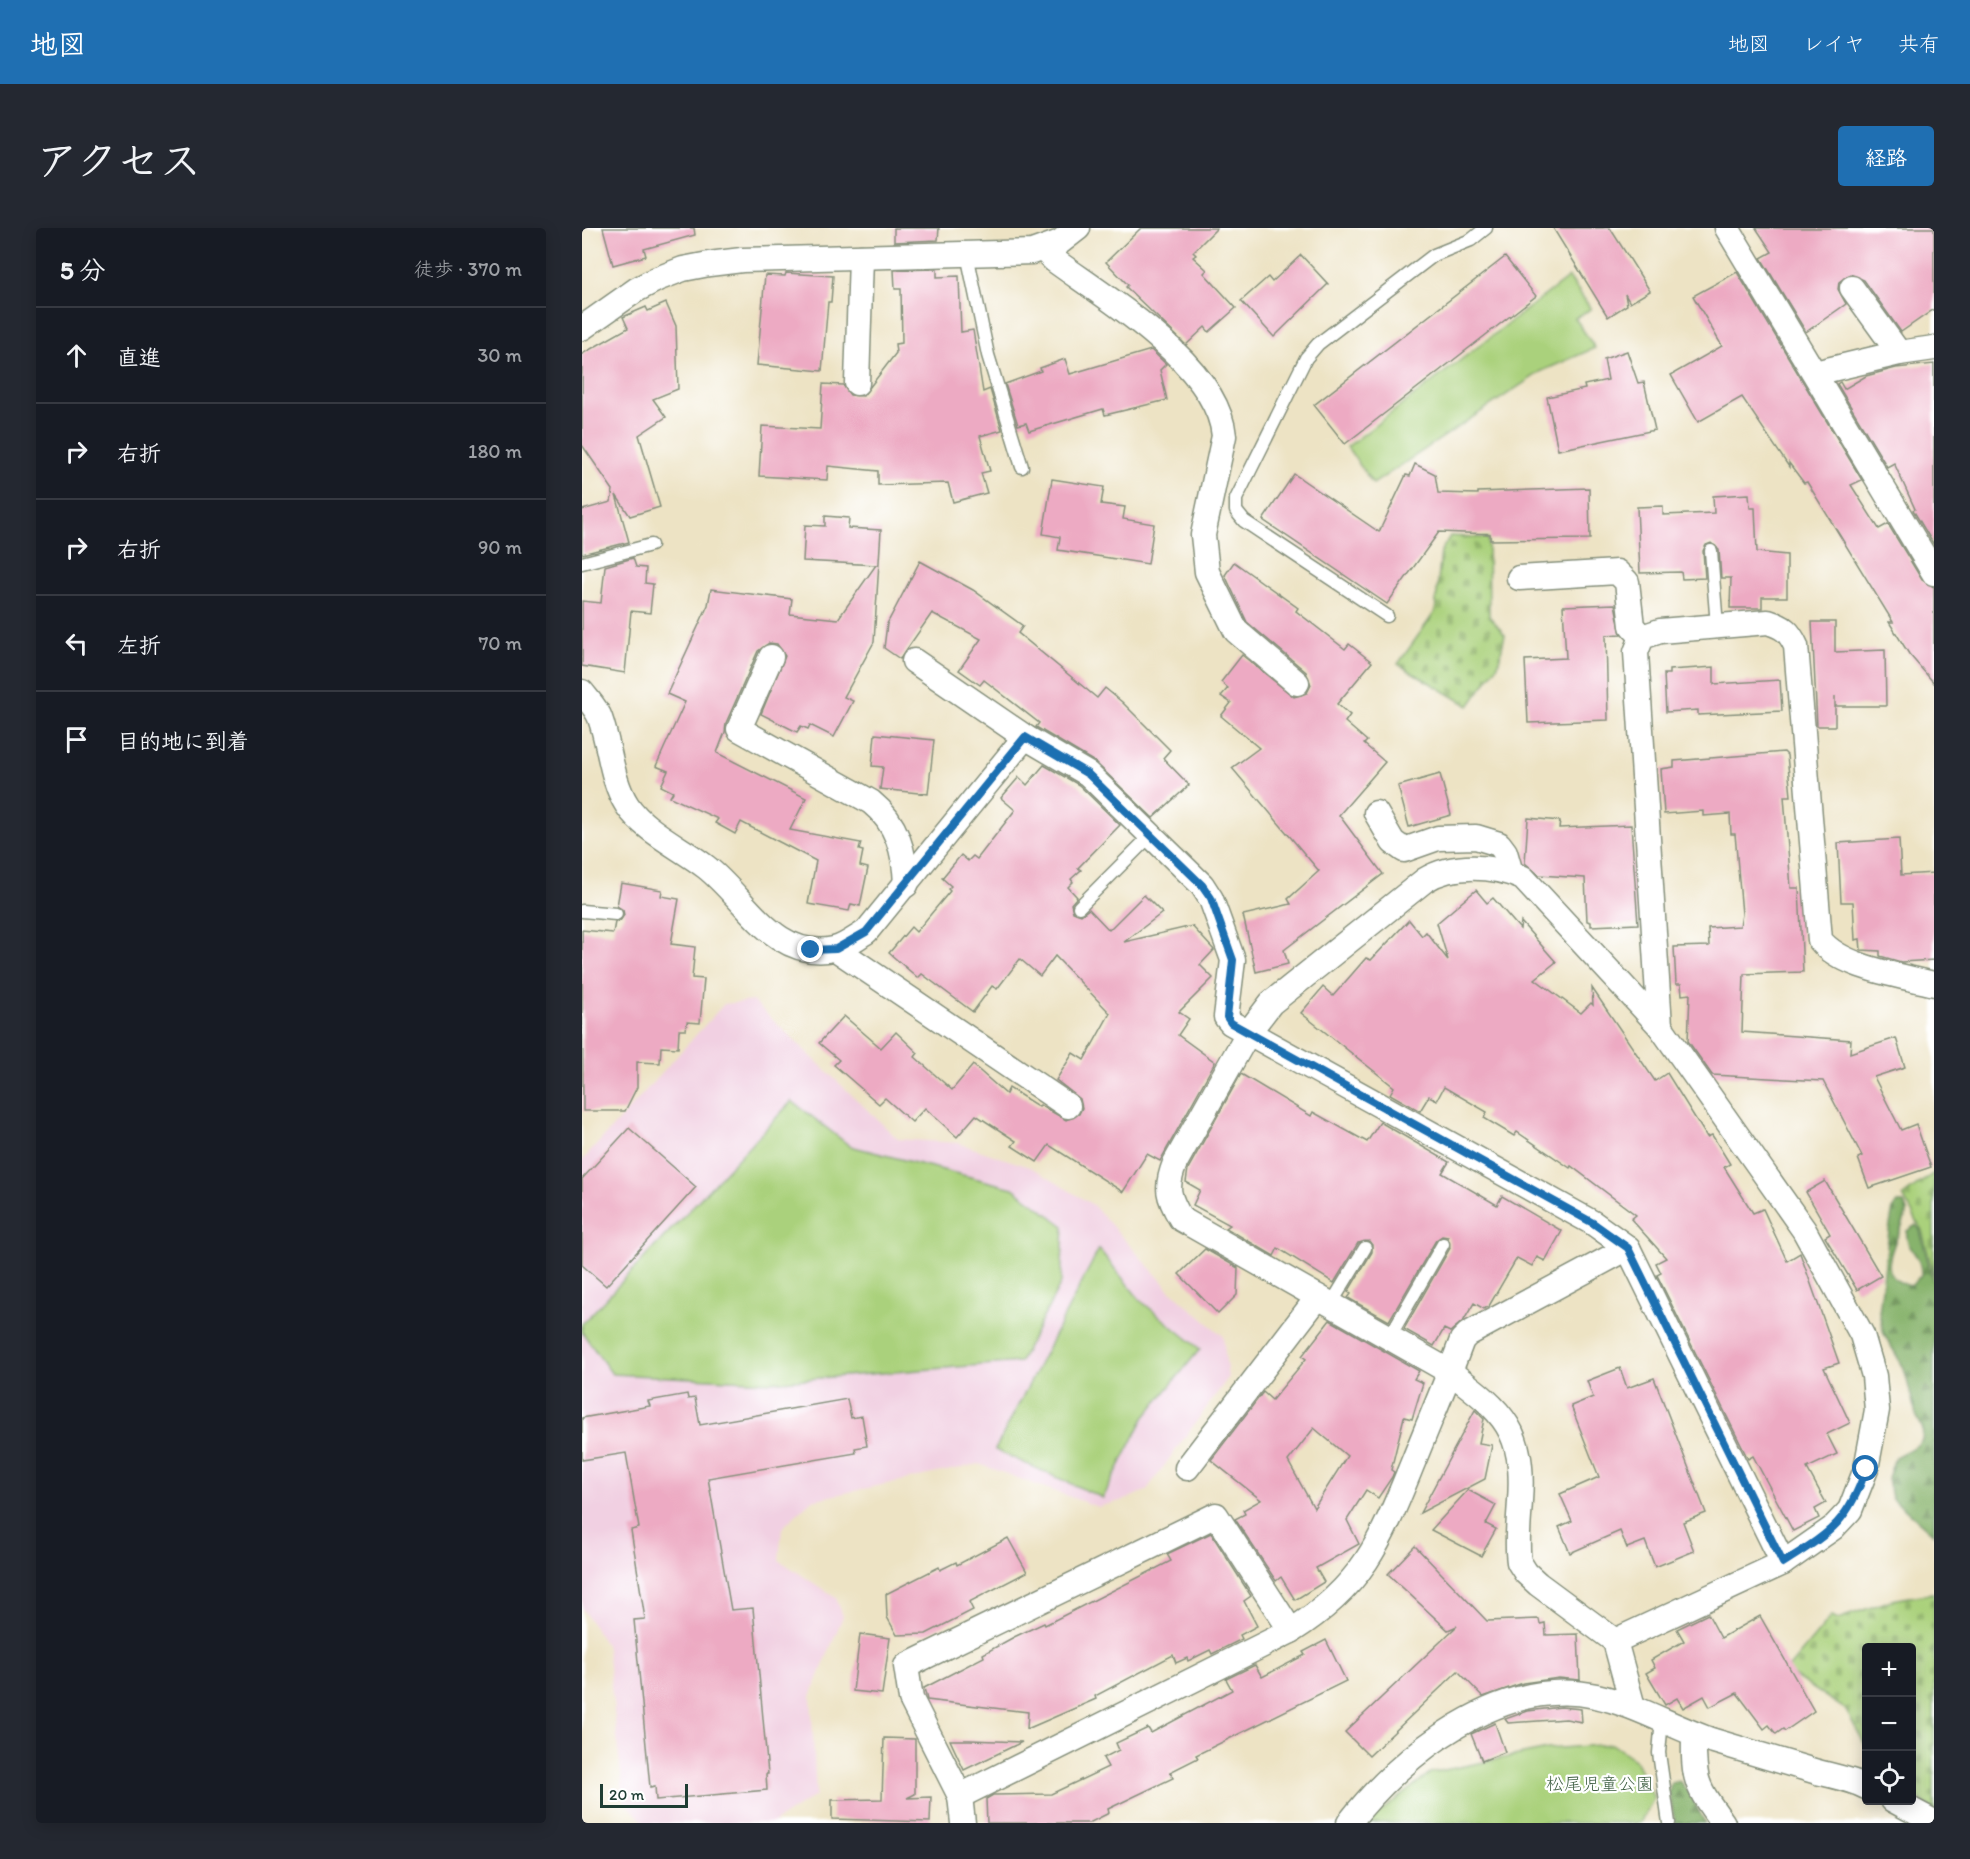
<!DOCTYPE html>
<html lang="ja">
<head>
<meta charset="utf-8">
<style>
  :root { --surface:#171b24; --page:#242831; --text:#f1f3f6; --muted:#9ea1a6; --line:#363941; --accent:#1f6fb2 }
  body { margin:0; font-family:Itim,"Klee One",sans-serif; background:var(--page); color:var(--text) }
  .controls { position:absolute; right:18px; bottom:18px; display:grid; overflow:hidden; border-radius:6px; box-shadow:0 3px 15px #0003 }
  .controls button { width:54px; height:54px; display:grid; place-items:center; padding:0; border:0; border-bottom:2px solid var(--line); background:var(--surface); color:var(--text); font:30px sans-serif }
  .scale { position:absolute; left:18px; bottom:15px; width:88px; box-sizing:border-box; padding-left:6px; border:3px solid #1f3d34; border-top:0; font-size:16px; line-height:21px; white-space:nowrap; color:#1f3d34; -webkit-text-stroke:4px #fff; paint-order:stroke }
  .stop { position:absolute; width:18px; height:18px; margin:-14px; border:4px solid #1f6fb2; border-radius:50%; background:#fff }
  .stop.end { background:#1f6fb2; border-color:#fff; box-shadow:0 2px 6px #0008 }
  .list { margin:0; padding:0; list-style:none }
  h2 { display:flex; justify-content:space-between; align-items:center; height:78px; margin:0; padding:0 24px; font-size:26px }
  h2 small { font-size:20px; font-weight:400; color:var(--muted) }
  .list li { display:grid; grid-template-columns:39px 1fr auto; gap:18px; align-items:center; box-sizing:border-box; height:96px; padding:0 24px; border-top:2px solid var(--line) }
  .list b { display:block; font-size:22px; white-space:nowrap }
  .list em { font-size:20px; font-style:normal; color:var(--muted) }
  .icon { flex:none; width:33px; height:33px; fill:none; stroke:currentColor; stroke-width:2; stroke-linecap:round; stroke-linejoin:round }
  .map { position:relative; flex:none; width:1352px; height:1595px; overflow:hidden; border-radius:6px }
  header { display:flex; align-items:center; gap:36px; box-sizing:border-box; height:84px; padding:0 30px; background:var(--accent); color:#fff }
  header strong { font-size:28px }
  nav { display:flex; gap:33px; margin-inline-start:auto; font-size:21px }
  .intro { display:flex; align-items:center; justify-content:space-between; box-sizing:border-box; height:144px; padding:0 36px }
  h1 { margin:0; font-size:42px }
  .button { padding:15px 27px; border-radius:6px; background:var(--accent); color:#fff; font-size:21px; font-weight:700 }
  main { display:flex; gap:36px; padding:0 36px }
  aside { flex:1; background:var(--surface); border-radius:6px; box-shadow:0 3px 15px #0003 }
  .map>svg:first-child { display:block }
  .built { fill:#f1d0e2 }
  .forest { fill:url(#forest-firs); stroke:#537850; stroke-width:1.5 }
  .cemetery { fill:url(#cemetery-stones); stroke:#648758; stroke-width:1.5 }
  .park { fill:#aad17c; stroke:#648758; stroke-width:1.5 }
  .building { fill:#edaac3; fill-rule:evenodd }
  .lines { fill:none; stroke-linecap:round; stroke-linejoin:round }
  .lane-casing { stroke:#86907c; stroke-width:15 }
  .street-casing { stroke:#86907c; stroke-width:27 }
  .lane { stroke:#fff; stroke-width:12 }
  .street { stroke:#fff; stroke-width:24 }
  .route { stroke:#1f6fb2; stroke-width:8 }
  .labels { text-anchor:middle; stroke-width:4.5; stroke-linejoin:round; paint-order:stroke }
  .park-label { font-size:18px; fill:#426246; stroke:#fff }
</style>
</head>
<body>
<header>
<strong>地図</strong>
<nav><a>地図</a><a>レイヤ</a><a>共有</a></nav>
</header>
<div class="intro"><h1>アクセス</h1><a class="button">経路</a></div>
<main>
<aside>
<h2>5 分<small>徒歩 · 370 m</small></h2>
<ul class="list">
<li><svg class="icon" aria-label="ahead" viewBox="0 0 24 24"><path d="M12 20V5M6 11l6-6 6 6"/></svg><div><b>直進</b></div><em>30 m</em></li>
<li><svg class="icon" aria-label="right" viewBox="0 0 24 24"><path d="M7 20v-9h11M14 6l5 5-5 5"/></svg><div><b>右折</b></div><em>180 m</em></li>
<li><svg class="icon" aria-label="right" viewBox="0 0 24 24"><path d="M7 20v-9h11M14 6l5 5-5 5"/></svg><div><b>右折</b></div><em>90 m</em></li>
<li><svg class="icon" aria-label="left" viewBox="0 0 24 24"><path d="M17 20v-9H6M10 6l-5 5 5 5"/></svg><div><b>左折</b></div><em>70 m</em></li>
<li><svg class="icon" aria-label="arrive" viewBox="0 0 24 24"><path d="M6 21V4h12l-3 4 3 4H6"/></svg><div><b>目的地に到着</b></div></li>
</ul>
</aside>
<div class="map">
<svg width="1352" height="1595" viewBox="0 0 1352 1595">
  <defs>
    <pattern id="forest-firs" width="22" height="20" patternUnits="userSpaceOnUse" patternTransform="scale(1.5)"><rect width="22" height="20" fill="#87b36c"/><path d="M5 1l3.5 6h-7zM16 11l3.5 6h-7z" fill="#6e935a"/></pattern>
    <pattern id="cemetery-stones" width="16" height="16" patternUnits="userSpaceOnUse" patternTransform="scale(1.5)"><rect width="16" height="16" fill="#aad17c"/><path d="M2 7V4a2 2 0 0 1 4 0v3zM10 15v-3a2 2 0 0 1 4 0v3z" fill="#92b46c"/></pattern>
  </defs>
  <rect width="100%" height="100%" fill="#fff"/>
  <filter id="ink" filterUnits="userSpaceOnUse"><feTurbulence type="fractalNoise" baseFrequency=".0167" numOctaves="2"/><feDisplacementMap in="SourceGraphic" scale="12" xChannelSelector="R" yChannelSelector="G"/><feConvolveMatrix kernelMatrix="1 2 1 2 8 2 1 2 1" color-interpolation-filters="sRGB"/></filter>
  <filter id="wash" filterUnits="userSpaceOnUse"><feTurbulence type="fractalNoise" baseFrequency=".008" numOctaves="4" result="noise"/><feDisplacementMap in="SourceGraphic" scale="24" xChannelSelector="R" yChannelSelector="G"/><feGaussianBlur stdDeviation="1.35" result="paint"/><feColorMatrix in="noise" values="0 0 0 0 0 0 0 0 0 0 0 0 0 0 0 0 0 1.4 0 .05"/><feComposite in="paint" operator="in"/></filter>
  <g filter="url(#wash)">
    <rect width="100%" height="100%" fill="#ede3c4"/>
    <!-- built -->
    <path class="built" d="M171 773 316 911 376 915 450 940 511 977 589 1063 641 1108 646 1150 564 1263 542 1272 516 1279 397 1236 230 1272 200 1300 197 1332 254 1370 261 1388 229 1468 234 1567 191 1595H63L42 1573 25 1420 0 1380V933L142 776Z"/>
    <!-- forest -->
    <g class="forest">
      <path d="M1316 975H1322L1325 983C1320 1008 1285 1049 1329 1058L1339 1047C1340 1024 1322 1022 1325 1003L1334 997 1338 1002 1352 1057V1307L1310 1270 1306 1250 1313 1229 1334 1218 1340 1212 1341 1201 1334 1187 1322 1140 1302 1106 1297 1085 1307 1003 1311 980Z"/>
      <path d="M1097 1553 1108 1566 1123 1595H1093L1087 1564 1089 1555Z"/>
    </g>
    <!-- cemetery -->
    <g class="cemetery">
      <path d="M868 308 906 310 907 388 923 407 916 437 887 478 816 436 853 384 859 323Z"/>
      <path d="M1352 945V1048L1340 1003 1321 968Z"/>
      <path d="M1352 1365V1583L1330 1566V1420H1284V1518L1263 1481 1204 1443 1250 1388 1256 1391 1310 1372Z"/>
    </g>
    <!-- park -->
    <g class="park">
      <path d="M987 49 1009 81 993 90 1013 120 960 143 791 256 765 219Z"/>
      <path d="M210 873 268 918 431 960 482 998 479 1055 438 1134 187 1154 30 1146 0 1104V1096Z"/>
      <path d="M517 1021 559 1073 618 1121 562 1190 521 1270 413 1222Z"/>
      <path d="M1030 1516 1053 1532 1072 1570 1058 1595H784L848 1545 966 1521Z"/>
    </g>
    <g id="blocks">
      <!-- building -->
      <g class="building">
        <path d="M21 0H112L113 7 62 21 64 28 31 37Z"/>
        <path d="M312 0H357L356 12 312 14Z"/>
        <path d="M559 0H635L611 24 614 27 611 29 625 42 622 45 654 80 627 104 623 99 604 117 544 59 546 57 524 34Z"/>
        <path d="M971 0H1028L1068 63 1048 75 1043 66 1045 77 1026 89Z"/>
        <path d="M1174 0H1352V81L1319 104 1282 52 1268 46 1257 54 1256 61 1264 76 1224 104 1179 30 1190 24Z"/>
        <path d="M719 27 746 56 692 109 659 73 686 49 690 54Z"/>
        <path d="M923 29 954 68 763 216 732 177Z"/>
        <path d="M355 41V49L377 48 379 104 391 102 401 164 408 161 420 202 398 208 408 243 399 245 405 265 371 274 366 255 296 257V243L246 238 245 252 177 248 180 198 238 201 241 156 261 157 268 167 281 168 314 125 313 116 320 115 319 61H313L312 42Z"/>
        <path d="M1155 44 1280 252 1269 257 1297 301 1306 296 1340 352 1352 359V455L1327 426 1307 394H1311L1225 254 1222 255 1207 235V239L1160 169 1116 194 1089 147 1140 118 1111 68Z"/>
        <path d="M204 45 251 48 249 74H246L240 143 175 137 183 47 203 48Z"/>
        <path d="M84 75 94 98 96 161 71 171 84 189 57 207 78 279 48 288 34 267 47 314 0 326V282L29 274 31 262 0 217V126L46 100 41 89 64 79 66 83Z"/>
        <path d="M569 122 584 136 578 142 585 172 523 187 521 181 447 203 444 195 436 197 423 156 459 143 458 140 483 131 488 146Z"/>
        <path d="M1045 123 1056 155 1062 154 1073 202 976 222 965 169 1003 161 1002 157 1026 152 1022 131Z"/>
        <path d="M1352 136V317L1331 282 1333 281 1312 235 1305 239 1255 156 1258 154 1262 161 1284 148 1314 140Z"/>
        <path d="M833 236 853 246 856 265 896 266V264L1007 260 1008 311 908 312V306L857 304 805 376 681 292 712 246 797 304 824 247 828 248Z"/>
        <path d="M470 251 522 259 519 276 543 279 541 291 572 296 566 336 476 322 478 309 461 306Z"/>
        <path d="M1167 266 1168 280H1173L1175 324 1205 327V369H1180V380H1148L1149 350H1139L1137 322 1129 315 1124 317 1121 323 1123 350 1100 351 1099 344 1058 345 1055 279 1081 278V287L1132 285 1131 268Z"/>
        <path d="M243 288 267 290 266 300 299 302 292 414 262 469 271 473 252 509 228 497 226 501 219 498 215 504 179 486 203 428 195 416 187 415 176 423 144 495 143 504 135 525 224 570 208 602 279 615 277 622 281 623 278 638 286 640 278 678 269 676 267 683 226 676 234 633 159 594 153 606 133 595 136 591 88 569 91 564 79 558 86 543 74 538 103 474 85 466 126 377 129 361 210 371 208 386 256 391 294 337 221 333 223 297 243 298Z"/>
        <path d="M51 330 54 339 64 340 63 355 71 356 68 385 49 383 43 445 0 438V373L19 375 23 338Z"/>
        <path d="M338 333 391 362 441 398 436 405 515 470 523 460 540 474 588 522 581 530 607 557 571 590 513 534 454 499 457 495 402 452 398 457 377 442 399 411 350 385 318 431 302 420 305 396Z"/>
        <path d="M652 334 716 380 714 383 763 421 767 416 790 434 755 476 768 487 763 494 785 513 782 516 803 534 757 587 801 646 702 722 706 736 674 744 661 687 709 676 706 671 737 643 650 540 677 520 639 488 649 475 639 468 646 460 639 454 660 427 712 469 725 465 729 457 724 444 665 394 643 347Z"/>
        <path d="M1033 376 1039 406 1024 407 1026 492 946 495 943 432 984 430 981 378Z"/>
        <path d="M1230 394H1253V424L1303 422 1304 478H1253V468V498H1235Z"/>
        <path d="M1132 439V456L1198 452 1200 483 1116 487V482L1084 484 1082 446H1087V442Z"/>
        <path d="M293 506 352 512 346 566 298 561 301 539 290 538Z"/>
        <path d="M1202 524 1205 527 1209 568H1202L1209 660H1217L1221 744 1162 746 1160 804 1269 812 1268 825 1314 810 1323 839 1292 849 1319 902 1334 896 1349 939 1287 960 1276 930 1280 928 1241 853 1130 847 1106 813 1108 766 1100 767 1099 756H1094L1092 719 1127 718 1126 700 1158 698 1160 686 1153 606H1149L1148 586 1121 588V583L1082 586 1079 541 1092 539V533Z"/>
        <path d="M462 537 497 557 538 597 496 640 499 642 489 651 491 654 486 659 495 669 489 676 491 684 499 687 507 681 527 702 562 667 580 685 542 714 610 698 632 722 618 737 631 750 597 784 607 791 596 807 633 834 578 933 565 926 541 964 467 917 455 934 430 918 434 913 394 887 375 909 343 880 330 894 303 870 297 876 252 837 257 832 237 815 262 788 299 820 314 804 336 825 333 829 370 862 391 837 424 866 427 860 457 879 458 877 484 892 497 886 500 880 498 871 474 852 491 825 502 832 528 785 473 728 458 748 438 731 415 761 410 758 391 784 340 746 336 750 307 725 329 699 334 704 368 663 366 661 369 658 360 650 379 627 386 633 391 628 395 631 433 582 419 570 437 549 445 557Z"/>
        <path d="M858 546 869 587 827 599 816 558Z"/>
        <path d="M946 590 978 593 977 600 1049 597 1056 696 1009 698V694L1005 693 1003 650 957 647 943 635Z"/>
        <path d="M1317 611 1319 647 1352 645V732L1319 734 1298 728V723L1279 722 1278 711 1273 712 1271 674H1259L1256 615Z"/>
        <path d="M39 655 80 662 79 668 97 671 89 716 113 719 110 750 122 751 118 795 105 794 104 802H97L96 820 79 819 78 835 55 834V859L43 883H1L0 702 31 705 33 694 38 693 42 687 41 682 35 678Z"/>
        <path d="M894 662 905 675 911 670 938 701 939 694 974 734 953 751 999 785 1009 775 1011 777 1010 760 1073 853 1085 845 1125 909 1130 907 1148 936 1142 939 1171 985 1181 981 1205 1033 1218 1025 1257 1135 1242 1140 1268 1195 1245 1206 1255 1226 1225 1240 1244 1275 1233 1281 1237 1290 1211 1303 1171 1228 1166 1231 1075 1047 1079 1045 1074 1035 1084 1030 1049 991 1054 987 989 938 988 940 935 904 932 908 902 890 905 884 862 859 855 872 847 868 838 883 808 866 812 859 719 785 741 759 751 768 784 730 789 732 827 692 840 708 844 704 866 732 855 695Z"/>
        <path d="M659 846 729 888 731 884 785 914 798 894 867 934 860 945 915 977 920 968 980 1003 963 1033 955 1029 950 1038 935 1030 907 1078 902 1081 892 1075 882 1092 868 1104 862 1101 852 1118 822 1101 868 1020 866 1009 860 1008 854 1012 807 1093 766 1070 769 1066 766 1064 790 1024V1017L787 1013 776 1015 752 1055 696 1020 692 1028 644 1000 648 997 611 977 618 962 604 954 606 941Z"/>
        <path d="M47 900 114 959 24 1058 0 1037V951Z"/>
        <path d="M1243 953 1299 1048 1275 1062 1243 1009 1248 1006 1224 964Z"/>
        <path d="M623 1021 656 1040 655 1067 636 1086 597 1046Z"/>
        <path d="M748 1092 837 1143 832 1151 841 1155 830 1191 822 1189 809 1242 812 1244 810 1249 796 1270 784 1262 765 1292 777 1316 734 1340 742 1354 713 1372 699 1349 694 1353 653 1291 663 1286 661 1282 679 1272 629 1232 681 1164 690 1172 724 1131 720 1128ZM732 1200 765 1228 732 1280 706 1233Z"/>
        <path d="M1038 1140 1045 1160 1072 1150 1124 1285 1101 1294 1112 1323 1073 1339 1063 1313 1045 1320 1038 1303 988 1325 977 1299 990 1293 978 1266 1017 1249 989 1178 1011 1169 1005 1153Z"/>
        <path d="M105 1166 106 1171 113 1170 118 1197 265 1171 269 1190 280 1188 285 1218 273 1220 274 1225 126 1250 149 1382 171 1380 186 1546H184L185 1562 74 1572 73 1558 68 1559 52 1392 63 1391 49 1302 57 1300 44 1225 0 1232V1190L68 1178 66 1173Z"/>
        <path d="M893 1182 902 1191 897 1215 910 1217 903 1251 838 1285Z"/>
        <path d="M886 1262 914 1277 904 1296 914 1301 899 1328 849 1302Z"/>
        <path d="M629 1305 669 1368 662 1373 675 1398 658 1407 660 1411 630 1426 628 1422 606 1433 605 1430 594 1435 591 1427 513 1468 514 1471 445 1501 446 1484 345 1472 342 1460 402 1429 401 1426 432 1409 462 1395 463 1397 589 1333 585 1326Z"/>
        <path d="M426 1310 445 1344 387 1374 391 1382 344 1406 315 1407 305 1389 304 1366 357 1339 358 1342 374 1334 375 1337Z"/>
        <path d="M833 1318 905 1393 957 1391 958 1396 963 1395 964 1407 996 1406 998 1452 977 1450 941 1455 901 1469 876 1443 787 1528 763 1504 875 1398 866 1402 806 1346Z"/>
        <path d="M1126 1386 1139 1410 1178 1388 1232 1483 1203 1503 1201 1501 1194 1506 1187 1497 1182 1501 1155 1465 1128 1479 1122 1468 1101 1480 1095 1470 1083 1477 1064 1445 1073 1440 1069 1432 1102 1413 1095 1401Z"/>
        <path d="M278 1406 308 1410 300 1466 271 1463Z"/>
        <path d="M744 1412 764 1453 614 1527 616 1530 588 1544 591 1550 526 1581 527 1585 507 1595H405L404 1571 411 1567 469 1566 526 1539 521 1530 537 1522 534 1515 566 1500 569 1505 650 1462 644 1451 673 1437 680 1449 723 1427 721 1424Z"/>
        <path d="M979 1479 999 1481 1000 1494 984 1491 926 1495 923 1491 946 1483Z"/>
        <path d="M913 1495 923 1524 900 1533 889 1506Z"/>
        <path d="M302 1510 333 1511V1566L325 1570 349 1569 348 1594 250 1591V1572L300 1571Z"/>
        <path d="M368 1512H388L440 1514 382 1542Z"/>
      </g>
    </g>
  </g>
  <g filter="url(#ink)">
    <use href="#blocks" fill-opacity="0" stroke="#86907c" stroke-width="1.5"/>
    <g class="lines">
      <defs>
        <g id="lane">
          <path d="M385 26 406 127 440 239"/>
          <path d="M1129 323 1135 398"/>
          <path d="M0 335 69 317"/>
          <path d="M805 388 662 293 654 283V271L724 130 736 116 852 27 889 12 904 0"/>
          <path d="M497 679 569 607"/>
          <path d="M0 683 34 686"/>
          <path d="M749 1076 783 1020"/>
          <path d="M807 1110 861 1016"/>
          <path d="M1080 1491 1077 1525 1087 1595"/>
        </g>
        <g id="street">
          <path d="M1145 0 1352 345"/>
          <path d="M462 22 472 32C525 71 636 137 642 208L621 307 625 344 654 403 715 455"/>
          <path d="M1270 60 1317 125"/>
          <path d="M0 100 54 62 75 51 101 41 127 36 160 32 450 24 478 14 496 0"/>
          <path d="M1233 145 1317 125 1352 120"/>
          <path d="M275 155 279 29"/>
          <path d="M937 350 1035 344 1045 354 1050 398 1060 409"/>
          <path d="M189 429 157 501 289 574C315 595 323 624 324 657"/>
          <path d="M332 433 443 509 506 546 620 657 629 671 651 732 644 789 649 795 1011 995 1046 1020 1201 1335"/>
          <path d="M0 464C6 472 15 481 18 490 28 518 29 552 45 577 62 603 100 620 124 639 164 670 192 733 252 721 263 719 275 709 284 704L443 509"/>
          <path d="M794 585 811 614 822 622 856 610 894 609 917 616 923 624 929 645"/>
          <path d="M254 721 486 878"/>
          <path d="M1078 798 1054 424 1060 409 1078 403 1186 394C1202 399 1207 403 1214 418L1238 712C1260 740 1318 747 1352 756"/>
          <path d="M605 1240 736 1069"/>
          <path d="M1033 1413 1201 1335 1251 1300 1268 1282 1284 1241 1295 1182 1292 1148 1280 1107 1222 1002 1078 798 941 650C912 637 870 635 843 652L689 775 666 805 593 935C583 960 586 969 599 991L868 1144C922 1184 943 1203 938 1273 937 1293 934 1314 937 1334L944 1345 956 1356 1033 1413 1051 1479"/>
          <path d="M1112 1506C1111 1553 1114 1558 1141 1595"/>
          <path d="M378 1568 709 1403C784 1356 800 1310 832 1232 848 1192 865 1153 880 1112L886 1106 1046 1020"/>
          <path d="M1311 1572 1352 1594"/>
          <path d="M381 1595 378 1568 329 1471 324 1438 634 1287 709 1403"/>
          <path d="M767 1595C820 1526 920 1447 1014 1468 1055 1477 1092 1500 1132 1513 1166 1523 1199 1533 1232 1543 1249 1548 1269 1551 1284 1559"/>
        </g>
      </defs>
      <!-- lane casing -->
      <use href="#lane" class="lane-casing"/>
      <!-- street casing -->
      <use href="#street" class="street-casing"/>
      <!-- lane -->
      <use href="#lane" class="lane"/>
      <!-- street -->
      <use href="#street" class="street"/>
    </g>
  </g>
  <g class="lines" filter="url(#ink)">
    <!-- route -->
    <path class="route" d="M229 722 254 721 284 704 443 509 506 546 620 657 629 670 651 732 645 789 649 795 1011 995 1046 1020 1201 1335C1247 1305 1266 1295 1284 1241"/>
  </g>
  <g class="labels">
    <!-- park labels -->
    <g class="park-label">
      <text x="1018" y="1562">松尾児童公園</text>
    </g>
  </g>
</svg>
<div class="controls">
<button>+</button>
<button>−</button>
<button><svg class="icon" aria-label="locate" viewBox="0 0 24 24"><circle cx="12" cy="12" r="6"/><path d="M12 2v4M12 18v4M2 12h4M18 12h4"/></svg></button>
</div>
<div class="scale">20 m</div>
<div class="stop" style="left:1284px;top:1241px"></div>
<div class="stop end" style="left:229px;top:722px"></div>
</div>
</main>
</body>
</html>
